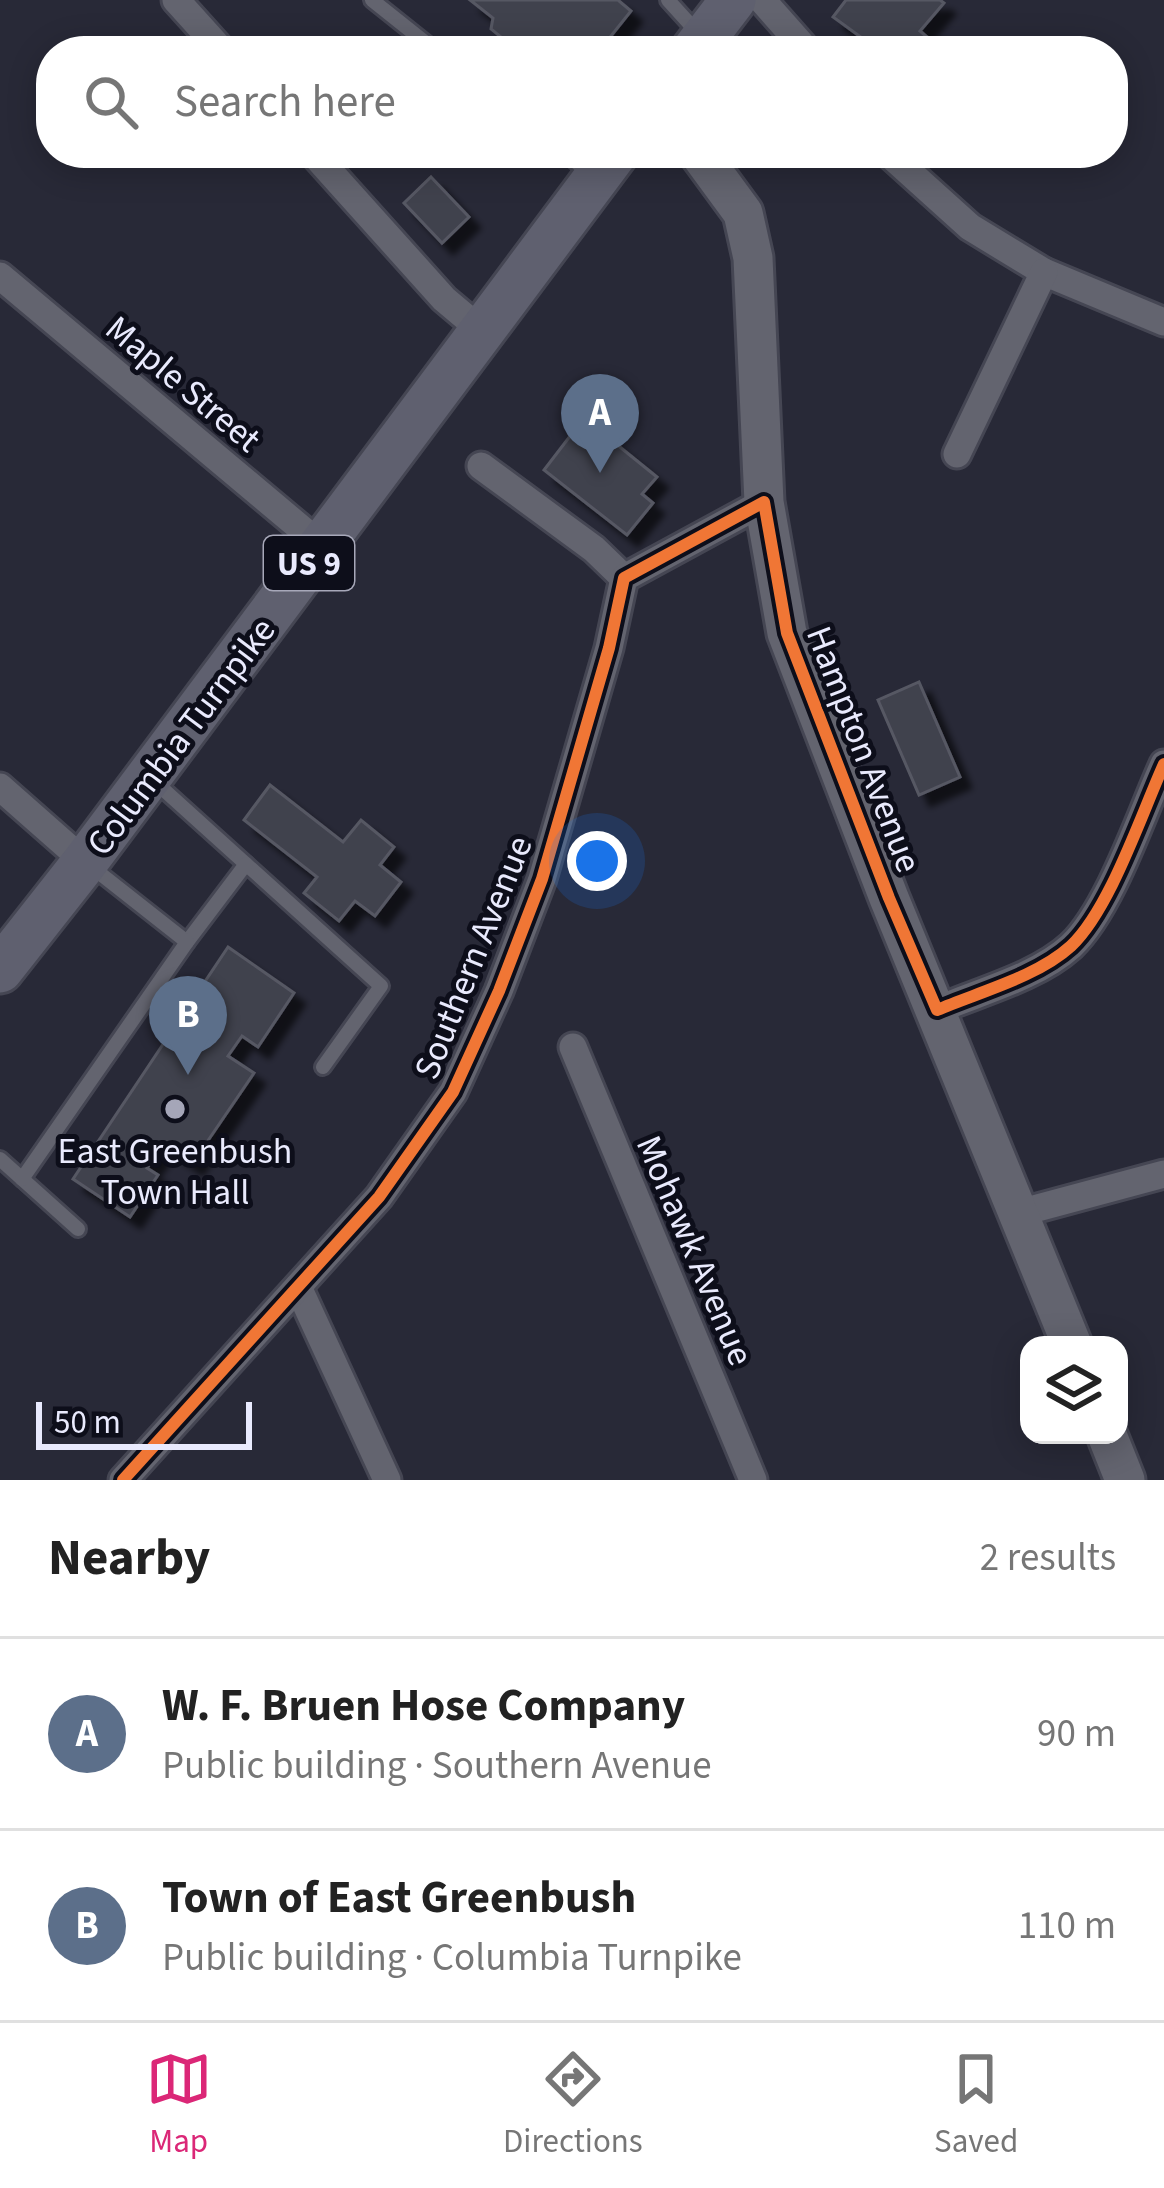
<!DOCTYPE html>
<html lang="en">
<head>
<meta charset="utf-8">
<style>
  :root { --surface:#fff; --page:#f2f2f2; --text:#222; --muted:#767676; --line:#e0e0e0; --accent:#db2777 }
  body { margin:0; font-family:"Source Sans 3",sans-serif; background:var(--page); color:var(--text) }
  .controls { position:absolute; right:36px; bottom:36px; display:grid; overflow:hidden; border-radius:24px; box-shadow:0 6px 30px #0003 }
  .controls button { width:108px; height:108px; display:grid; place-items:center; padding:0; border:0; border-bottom:3px solid var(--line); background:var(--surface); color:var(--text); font:60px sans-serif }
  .scale { position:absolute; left:36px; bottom:30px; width:216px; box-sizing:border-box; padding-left:12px; border:6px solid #e9eafd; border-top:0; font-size:33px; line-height:42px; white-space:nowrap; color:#e9eafd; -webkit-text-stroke:9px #0d0e1a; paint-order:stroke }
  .you { position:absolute; left:597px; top:861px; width:42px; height:42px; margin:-30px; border:9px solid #fff; border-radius:50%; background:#1a73e8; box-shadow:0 0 0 18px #1a73e833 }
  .badge { display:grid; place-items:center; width:78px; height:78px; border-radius:50%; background:var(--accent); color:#fff; font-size:39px; font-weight:700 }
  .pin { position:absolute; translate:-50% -99px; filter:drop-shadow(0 3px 6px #0008) }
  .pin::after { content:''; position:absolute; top:63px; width:42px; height:36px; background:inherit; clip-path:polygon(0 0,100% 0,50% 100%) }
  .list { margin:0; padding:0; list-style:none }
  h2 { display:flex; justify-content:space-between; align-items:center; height:156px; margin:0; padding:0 48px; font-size:51px }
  h2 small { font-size:39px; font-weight:400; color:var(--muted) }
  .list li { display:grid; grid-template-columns:78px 1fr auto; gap:36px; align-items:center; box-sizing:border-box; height:192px; padding:0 48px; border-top:3px solid var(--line) }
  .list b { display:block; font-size:45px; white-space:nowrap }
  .list p { margin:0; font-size:39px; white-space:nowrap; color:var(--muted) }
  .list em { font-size:39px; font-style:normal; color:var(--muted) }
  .icon { flex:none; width:66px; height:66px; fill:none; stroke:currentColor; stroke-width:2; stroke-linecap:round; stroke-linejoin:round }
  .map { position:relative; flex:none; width:1164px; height:1480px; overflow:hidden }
  .search { position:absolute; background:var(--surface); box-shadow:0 6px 30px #0003; left:36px; right:36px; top:36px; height:132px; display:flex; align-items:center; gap:30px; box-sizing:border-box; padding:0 42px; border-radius:48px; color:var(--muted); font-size:45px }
  .sheet { height:540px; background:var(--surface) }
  nav { display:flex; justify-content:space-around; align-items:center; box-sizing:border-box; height:168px; border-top:3px solid var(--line); background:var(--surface); font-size:33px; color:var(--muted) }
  nav a { display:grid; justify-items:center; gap:6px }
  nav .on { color:var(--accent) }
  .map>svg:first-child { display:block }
  .building { fill:#41424e; stroke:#575864; stroke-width:3; filter:url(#shadow) }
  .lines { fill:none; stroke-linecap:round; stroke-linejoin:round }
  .lane-casing { stroke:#454653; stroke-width:20 }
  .street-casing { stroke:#454653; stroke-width:33 }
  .secondary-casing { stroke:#454653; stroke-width:45 }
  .primary-casing { stroke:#454653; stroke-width:51 }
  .lane { stroke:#63646f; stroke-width:14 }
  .street { stroke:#63646f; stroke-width:27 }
  .secondary { stroke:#63646f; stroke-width:39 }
  .primary { stroke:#5f606f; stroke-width:45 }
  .cycleway-casing { stroke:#0d0e1a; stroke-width:20 }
  .cycleway { stroke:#f07635; stroke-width:12 }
  .poi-dot { fill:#a5a6b8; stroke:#0d0e1a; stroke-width:4.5 }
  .labels { text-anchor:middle; stroke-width:10; stroke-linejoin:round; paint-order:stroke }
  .shield { fill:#0d0e1a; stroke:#a7a8b9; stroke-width:3 }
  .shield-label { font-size:33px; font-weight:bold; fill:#e9eafd }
  .street-label { font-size:36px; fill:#e9eafd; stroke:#0d0e1a }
  .poi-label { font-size:36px; fill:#e9eafd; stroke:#0d0e1a }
</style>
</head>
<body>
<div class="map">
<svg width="1164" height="1480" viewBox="0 0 1164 1480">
  <defs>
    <filter id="shadow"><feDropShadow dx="11" dy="11" stdDeviation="3" flood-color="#0009"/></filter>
  </defs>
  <rect width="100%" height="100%" fill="#282937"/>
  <!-- building -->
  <g class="building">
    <path d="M470 0H618L631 11 599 51H518L491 29 493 18Z"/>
    <path d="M846 0H940L944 3 920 31 933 42 927 51H880L833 17Z"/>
    <path d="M431 177 469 217 442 243 404 203Z"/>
    <path d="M584 418 657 477 642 494 653 503 627 535 544 470Z"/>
    <path d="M919 682 960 777 919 795 878 700Z"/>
    <path d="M270 785 343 842 361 820 394 847 380 865 401 882 375 916 355 901 339 921 304 893 317 877 244 820Z"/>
    <path d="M228 947 294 993 258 1047 242 1036 228 1056 254 1073 192 1164 164 1145 147 1168 158 1175 130 1217 73 1179Z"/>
  </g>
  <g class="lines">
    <defs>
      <g id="lane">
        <path d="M372 0 436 51"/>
        <path d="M668 0 697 32"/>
        <path d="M565 153 592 175"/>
        <path d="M153 780 381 986 323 1067"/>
        <path d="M187 942 246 864"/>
        <path d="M0 1159 78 1229"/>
        <path d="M22 1179 187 942 88 864"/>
      </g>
      <g id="street">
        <path d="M176 0 222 51"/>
        <path d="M762 0 807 51"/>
        <path d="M313 153 444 299 482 331"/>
        <path d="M888 153 970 227 1044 272 1164 322"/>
        <path d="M0 276 322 546"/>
        <path d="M957 454 1044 272"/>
        <path d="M481 466 594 549 624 578"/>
        <path d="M0 787 85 862"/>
        <path d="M937 1010C979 992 1037 977 1071 946 1110 909 1141 815 1164 764"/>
        <path d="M573 1047 753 1480"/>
        <path d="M1019 1213 1164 1174"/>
        <path d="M298 1287 387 1480"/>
        <path d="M123 1480 379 1197 453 1092 499 991 542 879 609 648 624 578 764 502"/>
      </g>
      <g id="secondary">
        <path d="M699 153 743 213 753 258 764 502 787 633 889 898 1072 1345"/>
        <path d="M1107 1435 1125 1480"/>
      </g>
      <g id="primary">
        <path d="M694 51 733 0"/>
        <path d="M0 970 85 862 615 153"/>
      </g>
    </defs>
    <!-- lane casing -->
    <use href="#lane" class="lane-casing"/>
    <!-- street casing -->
    <use href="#street" class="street-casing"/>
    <!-- secondary casing -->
    <use href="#secondary" class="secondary-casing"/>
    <!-- primary casing -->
    <use href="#primary" class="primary-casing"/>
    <!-- lane -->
    <use href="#lane" class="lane"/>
    <!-- street -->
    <use href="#street" class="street"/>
    <!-- secondary -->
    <use href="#secondary" class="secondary"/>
    <!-- primary -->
    <use href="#primary" class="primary"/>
    <defs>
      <path id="cycleway" d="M123 1480 379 1197 453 1092 499 991 542 879 609 648 624 578 764 502 787 633 889 898 937 1010C979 992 1037 977 1071 946 1110 909 1141 815 1164 764"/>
    </defs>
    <!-- cycleway casing -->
    <use href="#cycleway" class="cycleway-casing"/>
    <!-- cycleway -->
    <use href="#cycleway" class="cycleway"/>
  </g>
  <!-- markers -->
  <circle class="poi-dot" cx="175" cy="1109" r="12"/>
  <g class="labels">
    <!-- shield labels -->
    <rect class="shield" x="264" y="536" width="90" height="54" rx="9"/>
    <g class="shield-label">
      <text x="309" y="575">US 9</text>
    </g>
    <!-- street labels -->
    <g class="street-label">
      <text transform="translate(184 383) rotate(40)" y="13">Maple Street</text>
      <text transform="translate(180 736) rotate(-53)" y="13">Columbia Turnpike</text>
      <text transform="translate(865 749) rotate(69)" y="13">Hampton Avenue</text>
      <text transform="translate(472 957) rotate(-68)" y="13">Southern Avenue</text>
      <text transform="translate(696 1250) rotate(67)" y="13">Mohawk Avenue</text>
    </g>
    <!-- poi labels -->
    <g class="poi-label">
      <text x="175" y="1163">East Greenbush<tspan x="175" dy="41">Town Hall</tspan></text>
    </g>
  </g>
</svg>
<div class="controls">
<button><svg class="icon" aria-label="layers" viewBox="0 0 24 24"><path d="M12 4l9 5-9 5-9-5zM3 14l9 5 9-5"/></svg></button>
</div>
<div class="scale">50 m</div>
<div class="you"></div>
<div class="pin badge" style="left:600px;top:473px;background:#5c6f8a">A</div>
<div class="pin badge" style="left:188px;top:1075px;background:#5c6f8a">B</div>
<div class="search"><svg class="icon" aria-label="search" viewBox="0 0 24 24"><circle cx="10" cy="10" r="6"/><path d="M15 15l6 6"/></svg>Search here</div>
</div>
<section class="sheet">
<h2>Nearby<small>2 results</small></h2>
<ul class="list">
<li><span class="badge" style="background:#5c6f8a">A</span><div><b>W. F. Bruen Hose Company</b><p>Public building · Southern Avenue</p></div><em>90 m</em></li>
<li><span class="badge" style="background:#5c6f8a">B</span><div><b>Town of East Greenbush</b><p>Public building · Columbia Turnpike</p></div><em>110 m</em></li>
</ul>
</section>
<nav>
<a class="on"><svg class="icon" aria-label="map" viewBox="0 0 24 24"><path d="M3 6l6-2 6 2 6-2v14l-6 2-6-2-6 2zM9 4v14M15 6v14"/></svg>Map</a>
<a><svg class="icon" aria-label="directions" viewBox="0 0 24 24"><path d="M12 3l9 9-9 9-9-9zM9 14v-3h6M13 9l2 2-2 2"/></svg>Directions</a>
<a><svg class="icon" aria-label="saved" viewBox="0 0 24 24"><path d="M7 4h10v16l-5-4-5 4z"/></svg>Saved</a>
</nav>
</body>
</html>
